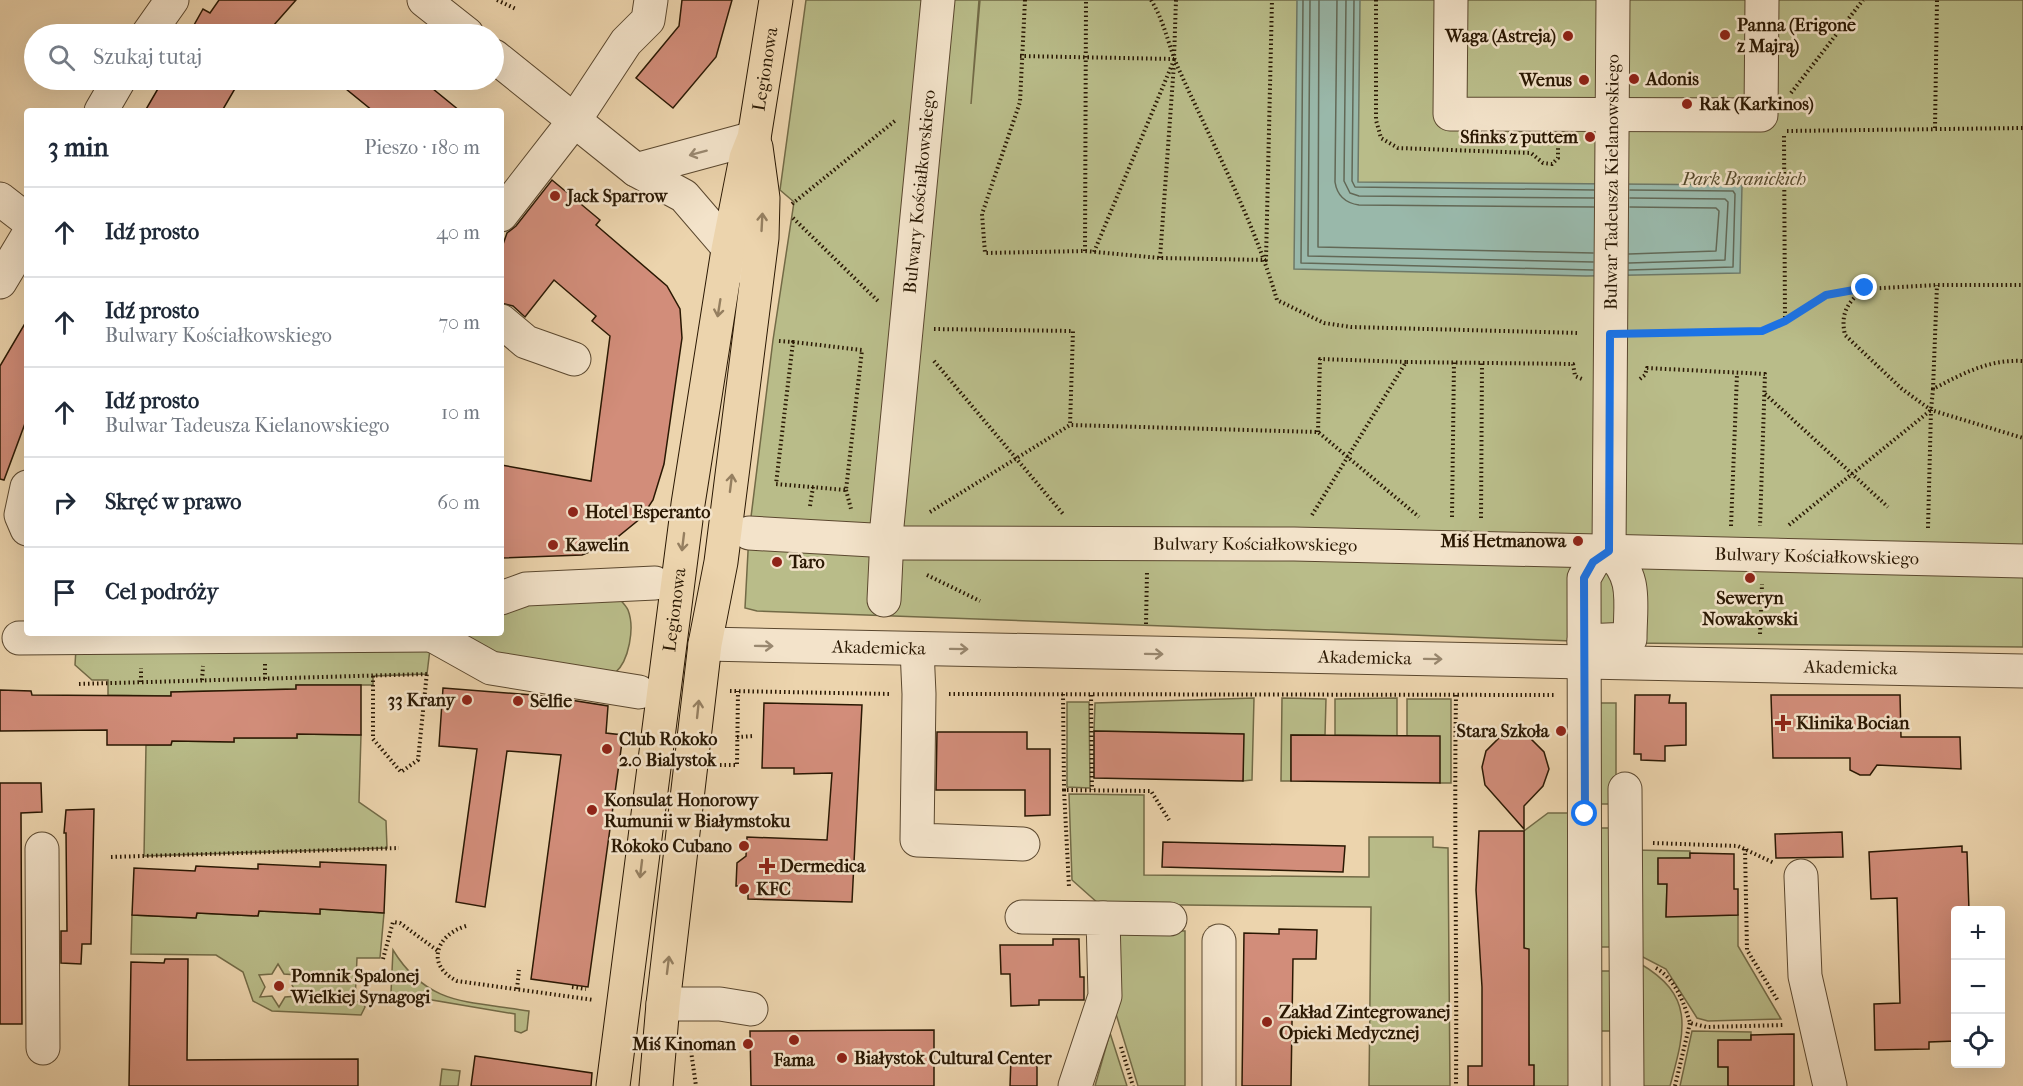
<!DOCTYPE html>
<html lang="pl">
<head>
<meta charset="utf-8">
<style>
  :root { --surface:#fff; --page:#f2f2f3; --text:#1f2937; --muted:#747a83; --line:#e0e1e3 }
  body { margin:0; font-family:"IM FELL French Canon",serif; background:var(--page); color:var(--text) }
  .controls { position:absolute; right:18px; bottom:18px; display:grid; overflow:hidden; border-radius:6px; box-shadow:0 6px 24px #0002 }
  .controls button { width:54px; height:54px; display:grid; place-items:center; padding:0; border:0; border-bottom:2px solid var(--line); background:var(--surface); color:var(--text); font:30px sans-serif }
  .stop { position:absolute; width:18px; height:18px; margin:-14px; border:4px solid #1a73e8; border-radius:50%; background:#fff }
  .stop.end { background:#1a73e8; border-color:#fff; box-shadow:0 2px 6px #0008 }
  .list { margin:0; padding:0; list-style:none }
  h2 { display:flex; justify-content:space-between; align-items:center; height:78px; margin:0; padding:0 24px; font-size:26px }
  h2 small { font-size:20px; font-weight:400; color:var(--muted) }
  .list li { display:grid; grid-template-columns:39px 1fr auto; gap:18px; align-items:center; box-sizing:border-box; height:90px; padding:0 24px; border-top:2px solid var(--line) }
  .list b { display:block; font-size:22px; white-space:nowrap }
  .list p { margin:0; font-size:20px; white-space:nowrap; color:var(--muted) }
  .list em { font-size:20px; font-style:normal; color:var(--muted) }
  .icon { flex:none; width:33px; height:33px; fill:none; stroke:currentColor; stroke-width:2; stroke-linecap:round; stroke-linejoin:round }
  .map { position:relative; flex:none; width:2023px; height:1086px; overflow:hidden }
  .search { position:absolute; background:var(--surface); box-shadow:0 6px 24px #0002; left:24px; top:24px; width:480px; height:66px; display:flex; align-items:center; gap:15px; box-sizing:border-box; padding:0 21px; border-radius:33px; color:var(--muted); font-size:22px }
  .panel { position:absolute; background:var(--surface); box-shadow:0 6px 24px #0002; left:24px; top:108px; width:480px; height:528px; border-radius:6px }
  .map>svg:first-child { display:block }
  .green { fill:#b9bc89; stroke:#726a46; stroke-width:1.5; fill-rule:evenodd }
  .water { fill:#99b8aa; stroke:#6d7867; stroke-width:1.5 }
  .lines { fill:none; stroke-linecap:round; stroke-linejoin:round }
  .shore { stroke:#626856; stroke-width:1.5 }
  .building { fill:#d28d7a; stroke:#2a1803; stroke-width:1.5 }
  .minor-casing { stroke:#5a472e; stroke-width:35 }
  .major-casing { stroke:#2a1803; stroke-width:35 }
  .path { stroke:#2a1803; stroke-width:4; stroke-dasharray:1.5 3; stroke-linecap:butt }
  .minor { stroke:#f3e3ca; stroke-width:33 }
  .major { stroke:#ecd4ad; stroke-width:33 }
  .oneway { stroke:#998870 }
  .oneway2 { stroke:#957f60 }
  .route { stroke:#1a73e8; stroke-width:8 }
  .poi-dot { fill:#8f2418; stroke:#f3e3ca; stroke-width:2 }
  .labels { text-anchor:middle; stroke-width:5; stroke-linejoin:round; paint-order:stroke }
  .poi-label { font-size:18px; font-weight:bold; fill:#2a1803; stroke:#f3e3ca; text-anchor:start }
  .street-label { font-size:18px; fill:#2a1803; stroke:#f3e3ca }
  .park-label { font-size:18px; font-style:italic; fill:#55492b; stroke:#f3e3ca }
</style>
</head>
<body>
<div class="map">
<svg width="2023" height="1086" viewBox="0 0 2023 1086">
  <rect width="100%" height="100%" fill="#ecd4ad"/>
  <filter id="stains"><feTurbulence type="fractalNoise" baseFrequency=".00333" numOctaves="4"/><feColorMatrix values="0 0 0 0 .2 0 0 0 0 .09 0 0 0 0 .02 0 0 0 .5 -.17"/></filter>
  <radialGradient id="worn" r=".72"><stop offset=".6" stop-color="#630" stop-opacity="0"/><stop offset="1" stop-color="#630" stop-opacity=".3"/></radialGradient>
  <!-- green -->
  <g class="green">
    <path d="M806 0H979L971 104 980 0H2023V647L1628 643 757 611 745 608 749 533 773 340 794 202 780 190Z"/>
    <path d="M616 595C619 599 626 605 628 610 635 628 629 661 615 673L555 669 467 645 468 633H501V611L511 607Z"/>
    <path d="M76 648 430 649 427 674 373 676V685H296V689L171 692V696L108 695V680H92L75 665Z"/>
    <path d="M1254 698 1252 780 1243 781V734L1094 731 1095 703Z"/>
    <path d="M1282 698 1326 699 1325 735H1291V781H1281Z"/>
    <path d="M1397 698V736L1335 735V699Z"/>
    <path d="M1407 699H1451V783H1440L1407 736Z"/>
    <path d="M1067 702H1089L1090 788 1067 787Z"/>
    <path d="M1595 703H1616V804H1594Z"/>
    <path d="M297 734 361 735 359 802 386 821 387 848 144 856 146 745H171L172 741 234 742V738H297Z"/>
    <path d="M1069 794 1144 795V875L1369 877V837H1433V847L1448 848 1450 1086H1369L1371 907 1099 904 1072 880Z"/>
    <path d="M1548 813H1573L1572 1086H1532L1529 1065 1527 949 1524 948V831Z"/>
    <rect x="1594" y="828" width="23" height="119"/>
    <path d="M1631 850 1690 851V858L1658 859V884H1667L1666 916 1738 915V946L1781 1019 1708 1021 1697 1018 1666 969 1639 955Z"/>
    <path d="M320 909 384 913 380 958H357L355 1001 363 1003 365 1007 361 1015 272 1011 253 1001 243 972 216 955 131 954 132 915 196 918 197 913 258 916 259 911 320 914ZM278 964 284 974 297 975 292 985 298 996 285 997 279 1007 272 996 260 997 265 987 259 975 272 974Z"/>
    <path d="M1120 929 1185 931V1086H1138L1116 1014Z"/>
    <path d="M393 950C428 1007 470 1001 529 1011L527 1030 521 1033 515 1031V1014L391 993Z"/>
    <path d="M1639 963C1696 996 1685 1030 1670 1086H1632Z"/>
    <path d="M1594 971H1617V1031H1593Z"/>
    <path d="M1692 1031 1751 1032V1040L1718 1041V1066L1728 1067V1086H1680Z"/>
    <path d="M1110 1033 1127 1086H1095Z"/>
    <path d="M442 1069 460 1071 458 1086H440Z"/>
  </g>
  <!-- water -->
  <path class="water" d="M1297 0H1360L1358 182 1742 185 1740 273 1586 276 1294 269Z"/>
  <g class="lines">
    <!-- shore -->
    <g class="shore">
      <path d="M1303 0 1301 263 1593 270"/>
      <path d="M1310 0 1308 256 1593 262"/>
      <path d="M1319 0 1318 247 1593 253"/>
      <path d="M1337 0 1335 182C1337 195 1345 203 1359 205L1594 207"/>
      <path d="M1346 0 1344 181 1350 193 1359 196 1594 198"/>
      <path d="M1354 0 1352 181 1355 187 1594 190"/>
      <path d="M1629 254 1716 251 1719 211 1716 208 1630 207"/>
      <path d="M1629 263 1725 260 1728 202 1725 199 1630 198"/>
      <path d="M1629 270 1733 267 1735 194 1733 191 1630 190"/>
    </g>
  </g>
  <!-- building -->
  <g class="building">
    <path d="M219 0H296L266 34H189L203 9 210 13Z"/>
    <path d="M682 0H732L716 57 673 108 636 78 679 26Z"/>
    <path d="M163 80H240L222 111H145Z"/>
    <path d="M335 80H422L460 111H373Z"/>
    <path d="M552 180 600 220 596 225 667 286 680 309 682 338 664 464 653 500 641 518 609 544 582 555 501 558V465L591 481 610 336 592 321 596 316 554 280 525 317 513 306 501 303V250L507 233 516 226Z"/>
    <path d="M27 320V418L4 480 0 479V366Z"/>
    <path d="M296 685H361V735L297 734V738H234V742L172 741 171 745H107V730L0 731V690L31 691 32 695 171 696V692L296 689Z"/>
    <path d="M443 688 545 696 608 706 606 733 623 735 588 987 531 979 561 755 507 751 485 907 456 902 477 749 439 746Z"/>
    <path d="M1635 695H1670L1669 703H1686V745L1665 746V761L1641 760V754H1634Z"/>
    <path d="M1771 695H1900L1901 737H1960L1961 769 1877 765 1870 775H1860L1850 770V758H1773Z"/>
    <path d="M764 703 862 705 852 902 748 899V886H736L737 863 746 856 747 837 827 840 832 773 794 774V768H762Z"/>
    <path d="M1094 731 1244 734 1243 781 1094 778Z"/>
    <path d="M937 732H1027V749H1050V815L1025 816V790H936Z"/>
    <path d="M1515 734 1531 739 1544 752 1549 769 1543 786 1524 806V829L1485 785 1482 767 1486 751 1499 738Z"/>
    <path d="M1291 735 1440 736V783L1291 781Z"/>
    <path d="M0 783H41L42 812 21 813 22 1024H0Z"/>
    <path d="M94 809 91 944H82L81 964 61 963V931H67L66 833H64L66 810Z"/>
    <path d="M1479 831H1524V948L1529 949V1065H1534V1086H1468V1066H1482V987L1476 890Z"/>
    <path d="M1842 832 1843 857 1776 858 1775 834Z"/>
    <path d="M1163 842 1345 846 1343 872 1162 867Z"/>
    <path d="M1962 846V852H1967L1969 910H1956V1041L1929 1042V1049L1875 1050 1874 1004 1900 1003 1897 898 1871 899 1869 852Z"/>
    <path d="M1690 853 1734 854V889H1738V915L1666 917 1667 884H1658V858H1690Z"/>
    <path d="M320 862 386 865 384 913 320 909V914L259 911 258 916 197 913 196 918 132 915 134 868 195 871 196 866 258 869V864L320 867Z"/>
    <path d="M1279 929 1317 930 1316 959H1293L1291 1086H1242L1244 933 1279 934Z"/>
    <path d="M1053 939H1079L1080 977H1084V1000H1039V1005L1011 1006 1010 974H1001L1000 945H1053Z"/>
    <path d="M165 959H188L187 1060 358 1059V1086H129L131 962 164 963Z"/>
    <path d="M934 1030V1086H751L750 1031Z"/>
    <path d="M1794 1034V1086H1728V1067H1718V1040H1751V1035Z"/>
    <path d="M475 1056 592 1073 591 1086H471Z"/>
    <path d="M1011 1058H1037V1086H1010Z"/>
  </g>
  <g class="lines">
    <defs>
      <g id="minor">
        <path d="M424 0 467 34"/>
        <path d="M1451 0 1450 114 1761 115 1762 0"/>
        <path d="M148 34 172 0"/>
        <path d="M494 56 636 170 684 196 745 267"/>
        <path d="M101 111 119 80"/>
        <path d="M636 170 754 138"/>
        <path d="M0 199 27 220"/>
        <path d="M501 215 574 121 626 42 648 20 651 0"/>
        <path d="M0 282 27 237"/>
        <path d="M501 321 526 342 574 359"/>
        <path d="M27 487 21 515 27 529"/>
        <path id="s1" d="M887 526 938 0"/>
        <path d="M749 533 872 540"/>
        <path id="s2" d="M903 543 1294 544 2023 561"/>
        <path id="s3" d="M1609 551 1613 0"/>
        <path d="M501 598 526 589 655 583"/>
        <path d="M884 600 886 558"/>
        <path d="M432 635 491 668 639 692"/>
        <path d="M19 638 432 635"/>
        <path d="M1584 641 1630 639C1630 603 1638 577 1609 551"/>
        <path id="s4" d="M705 644 2023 671"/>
        <path d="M917 649 919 694 917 840 1023 844"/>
        <path d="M1625 789 1627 1086"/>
        <path d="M42 849 43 1048"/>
        <path d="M1801 876 1805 976 1830 1086"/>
        <path d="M1022 917 1103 918 1105 996 1075 1086"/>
        <path d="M1103 918 1170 919"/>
        <path d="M663 1004H720L751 1009"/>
        <path d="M1219 1086V941"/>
        <path d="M1585 1086 1584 578 1593 562 1609 551"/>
      </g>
      <g id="major">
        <path id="s5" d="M613 1086 688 504 728 250 746 158 754 138 776 0"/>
        <path d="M656 1086 663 1004 705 644 721 562 762 238 763 198 756 147"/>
      </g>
    </defs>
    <!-- minor casing -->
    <use href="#minor" class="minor-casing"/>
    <!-- major casing -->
    <use href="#major" class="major-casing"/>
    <!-- path -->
    <g class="path">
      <path d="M497 0 516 9"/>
      <path d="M1025 0 1020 102 982 214 985 253 1085 251 1160 258 1266 260 1272 0"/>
      <path d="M1151 0C1165 22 1169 49 1180 72 1214 147 1254 221 1277 300L1324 323 1351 327 1580 333"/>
      <path d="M1376 0V120L1381 138 1398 148 1531 153 1543 163 1552 164 1558 158V146"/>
      <path d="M1020 56 1174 59 1176 0"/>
      <path d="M1791 93 1863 0"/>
      <path d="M1935 128 1937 0"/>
      <path d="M1787 131 2023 128"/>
      <path d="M1784 136 1785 320"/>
      <path d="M792 204 896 120"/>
      <path d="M793 218 878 301"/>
      <path d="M1085 251 1086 0"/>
      <path d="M1094 252 1174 60"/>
      <path d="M1160 258 1174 64"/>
      <path d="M1864 289C1848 302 1840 313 1845 335L1902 389 1931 410 2023 438"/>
      <path d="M934 329 1073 331 1070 425"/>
      <path d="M1638 334 1762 331 1785 321 1826 295 1847 290 1937 285H2023"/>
      <path d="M779 341 793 342"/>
      <path d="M793 342 862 350 846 490 776 484Z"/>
      <path d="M934 361 1063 514"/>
      <path d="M1640 379 1645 375 1647 368 1765 374 1760 526"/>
      <path d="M1933 389 1937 285"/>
      <path d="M1765 394 1888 507"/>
      <path d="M1318 432 1320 359 1406 362"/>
      <path d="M846 490 851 509"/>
      <path d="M810 506 813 487"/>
      <path d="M930 512 1070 425 1318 432 1419 517"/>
      <path d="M1312 515 1406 362 1573 364 1575 376 1582 379"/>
      <path d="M1452 517 1454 362"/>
      <path d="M1481 518 1482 363"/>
      <path d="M1789 525 1931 410 1933 389C1962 374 1989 359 2023 361"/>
      <path d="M1731 526 1737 374"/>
      <path d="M1928 528 1931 410"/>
      <path d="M927 575 980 601"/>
      <path d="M1146 624 1147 572"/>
      <path d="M1760 634 1762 584"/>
      <path d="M373 676V739L401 772 418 760 427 672"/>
      <path d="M265 679V664"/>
      <path d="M202 680 203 666"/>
      <path d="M141 682V668"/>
      <path d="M79 684 427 674"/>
      <path d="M730 691 890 694"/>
      <path d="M949 694 1556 695"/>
      <path d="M1063 694 1064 790 1151 791 1169 820"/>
      <path d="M1091 695 1092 790"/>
      <path d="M1456 695C1454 826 1457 956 1456 1086"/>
      <path d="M737 737 754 736"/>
      <path d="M720 765H737L738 691"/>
      <path d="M1064 790 1069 887"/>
      <path d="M1653 843 1738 846 1774 863"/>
      <path d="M1745 849 1747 950 1778 1001"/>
      <path d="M111 857 399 848"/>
      <path d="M466 926C436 935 425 965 457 981L594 1000"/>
      <path d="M383 959 393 922 400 923 438 951"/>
      <path d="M1656 968C1675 979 1684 1002 1690 1023L1707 1027 1785 1025"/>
      <path d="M572 987 586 989"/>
      <path d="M517 989 519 970"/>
      <path d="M1121 1047 1133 1086"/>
      <path d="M691 1051 696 1086"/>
      <path d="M1675 1086 1690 1023"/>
    </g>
    <!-- minor -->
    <use href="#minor" class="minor"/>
    <!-- major -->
    <use href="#major" class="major"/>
  </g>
  <!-- one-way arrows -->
  <defs><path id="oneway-shaft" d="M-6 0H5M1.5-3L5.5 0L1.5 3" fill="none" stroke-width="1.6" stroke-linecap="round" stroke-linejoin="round" transform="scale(1.5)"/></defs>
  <g class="oneway">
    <use href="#oneway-shaft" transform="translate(698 153) rotate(165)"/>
    <use href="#oneway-shaft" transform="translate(764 646) rotate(1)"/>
    <use href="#oneway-shaft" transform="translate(959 649) rotate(1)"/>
    <use href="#oneway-shaft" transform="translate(1154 654) rotate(1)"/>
    <use href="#oneway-shaft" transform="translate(1433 659) rotate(1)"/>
  </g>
  <g class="oneway2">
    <use href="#oneway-shaft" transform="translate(762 222) rotate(-87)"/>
    <use href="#oneway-shaft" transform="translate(719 308) rotate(99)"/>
    <use href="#oneway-shaft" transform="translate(731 483) rotate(-83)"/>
    <use href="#oneway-shaft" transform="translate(683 542) rotate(97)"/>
    <use href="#oneway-shaft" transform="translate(698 709) rotate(-84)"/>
    <use href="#oneway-shaft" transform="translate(641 869) rotate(97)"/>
    <use href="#oneway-shaft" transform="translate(668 965) rotate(-83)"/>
  </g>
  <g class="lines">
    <!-- route -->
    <path class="route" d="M1585 814 1584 578 1593 562 1609 551 1610 334 1762 331 1785 321 1826 295 1865 288"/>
  </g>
  <!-- markers -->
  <g class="poi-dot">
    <circle cx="1725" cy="35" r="6"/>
    <circle cx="1568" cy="36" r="6"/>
    <circle cx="1634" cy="79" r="6"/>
    <circle cx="1584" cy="80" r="6"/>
    <circle cx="1687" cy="104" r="6"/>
    <circle cx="1590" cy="137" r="6"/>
    <circle cx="555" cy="196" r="6"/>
    <circle cx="573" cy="512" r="6"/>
    <circle cx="1578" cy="541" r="6"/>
    <circle cx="553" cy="545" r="6"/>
    <circle cx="777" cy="562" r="6"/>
    <circle cx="1750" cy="578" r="6"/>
    <circle cx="467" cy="700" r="6"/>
    <circle cx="518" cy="701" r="6"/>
    <path d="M1780 714h6v6h6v6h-6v6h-6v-6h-6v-6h6z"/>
    <circle cx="1561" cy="731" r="6"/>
    <circle cx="607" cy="749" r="6"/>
    <circle cx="592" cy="810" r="6"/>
    <circle cx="744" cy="846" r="6"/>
    <path d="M764 857h6v6h6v6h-6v6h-6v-6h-6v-6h6z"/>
    <circle cx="744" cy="889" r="6"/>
    <circle cx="279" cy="986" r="6"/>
    <circle cx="1267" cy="1022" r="6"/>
    <circle cx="794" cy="1040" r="6"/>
    <circle cx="748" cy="1044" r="6"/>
    <circle cx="842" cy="1058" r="6"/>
  </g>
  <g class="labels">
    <!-- poi labels -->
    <g class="poi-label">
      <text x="1737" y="31">Panna (Erigone<tspan x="1737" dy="21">z Majrą)</tspan></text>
      <text x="1556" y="42" text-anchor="end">Waga (Astreja)</text>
      <text x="1646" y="85">Adonis</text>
      <text x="1572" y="86" text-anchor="end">Wenus</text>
      <text x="1699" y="110">Rak (Karkinos)</text>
      <text x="1578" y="143" text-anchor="end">Sfinks z puttem</text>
      <text x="567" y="202">Jack Sparrow</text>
      <text x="585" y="518">Hotel Esperanto</text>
      <text x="1566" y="547" text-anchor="end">Miś Hetmanowa</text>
      <text x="565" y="551">Kawelin</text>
      <text x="789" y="568">Taro</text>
      <text x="1750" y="604" text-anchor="middle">Seweryn<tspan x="1750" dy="21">Nowakowski</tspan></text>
      <text x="455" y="706" text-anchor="end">33 Krany</text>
      <text x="530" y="707">Selfie</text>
      <text x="1796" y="729">Klinika Bocian</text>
      <text x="1549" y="737" text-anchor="end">Stara Szkoła</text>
      <text x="619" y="745">Club Rokoko<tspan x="619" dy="21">2.0 Bialystok</tspan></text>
      <text x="604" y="806">Konsulat Honorowy<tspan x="604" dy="21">Rumunii w Białymstoku</tspan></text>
      <text x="732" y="852" text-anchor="end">Rokoko Cubano</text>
      <text x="780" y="872">Dermedica</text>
      <text x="756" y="895">KFC</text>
      <text x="291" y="982">Pomnik Spalonej<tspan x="291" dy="21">Wielkiej Synagogi</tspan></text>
      <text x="1279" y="1018">Zakład Zintegrowanej<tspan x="1279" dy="21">Opieki Medycznej</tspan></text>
      <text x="736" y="1050" text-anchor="end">Miś Kinoman</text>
      <text x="854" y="1064">Białystok Cultural Center</text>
      <text x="794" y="1066" text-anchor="middle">Fama</text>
    </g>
    <!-- street labels -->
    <g class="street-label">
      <text dy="6" stroke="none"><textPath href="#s5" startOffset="1029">Legionowa</textPath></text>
      <text dy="6" stroke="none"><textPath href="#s3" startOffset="369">Bulwar Tadeusza Kielanowskiego</textPath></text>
      <text dy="6" stroke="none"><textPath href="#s1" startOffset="336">Bulwary Kościałkowskiego</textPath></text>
      <text dy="6" stroke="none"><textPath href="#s2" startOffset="352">Bulwary Kościałkowskiego</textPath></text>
      <text dy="6" stroke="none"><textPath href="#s2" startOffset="914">Bulwary Kościałkowskiego</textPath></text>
      <text dy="6" stroke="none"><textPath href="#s5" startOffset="480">Legionowa</textPath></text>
      <text dy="6" stroke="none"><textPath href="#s4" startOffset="174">Akademicka</textPath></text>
      <text dy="6" stroke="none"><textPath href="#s4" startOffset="660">Akademicka</textPath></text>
      <text dy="6" stroke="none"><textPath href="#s4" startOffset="1146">Akademicka</textPath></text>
    </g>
    <!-- park labels -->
    <g class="park-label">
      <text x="1744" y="185">Park Branickich</text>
    </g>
  </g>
  <rect width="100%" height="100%" filter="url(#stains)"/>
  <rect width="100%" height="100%" fill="url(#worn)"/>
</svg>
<div class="controls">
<button>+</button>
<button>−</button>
<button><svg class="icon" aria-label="locate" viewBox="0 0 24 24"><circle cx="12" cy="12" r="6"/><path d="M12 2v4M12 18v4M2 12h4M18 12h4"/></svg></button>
</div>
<div class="stop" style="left:1585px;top:814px"></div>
<div class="stop end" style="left:1865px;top:288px"></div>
<div class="search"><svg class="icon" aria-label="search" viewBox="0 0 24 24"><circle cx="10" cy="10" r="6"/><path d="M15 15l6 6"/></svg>Szukaj tutaj</div>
<section class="panel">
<h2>3 min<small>Pieszo · 180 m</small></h2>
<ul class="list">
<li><svg class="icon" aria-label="ahead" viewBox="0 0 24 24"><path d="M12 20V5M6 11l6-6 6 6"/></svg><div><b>Idź prosto</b></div><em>40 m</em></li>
<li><svg class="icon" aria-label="ahead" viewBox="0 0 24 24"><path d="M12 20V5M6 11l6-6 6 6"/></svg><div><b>Idź prosto</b><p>Bulwary Kościałkowskiego</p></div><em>70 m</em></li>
<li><svg class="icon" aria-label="ahead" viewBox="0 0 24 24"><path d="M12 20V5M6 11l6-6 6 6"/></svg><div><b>Idź prosto</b><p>Bulwar Tadeusza Kielanowskiego</p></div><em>10 m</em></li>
<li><svg class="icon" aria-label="right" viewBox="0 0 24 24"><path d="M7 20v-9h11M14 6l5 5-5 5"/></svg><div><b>Skręć w prawo</b></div><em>60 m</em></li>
<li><svg class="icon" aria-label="arrive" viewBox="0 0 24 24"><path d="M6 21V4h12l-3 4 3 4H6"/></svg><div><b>Cel podróży</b></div></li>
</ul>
</section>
</div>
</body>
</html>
